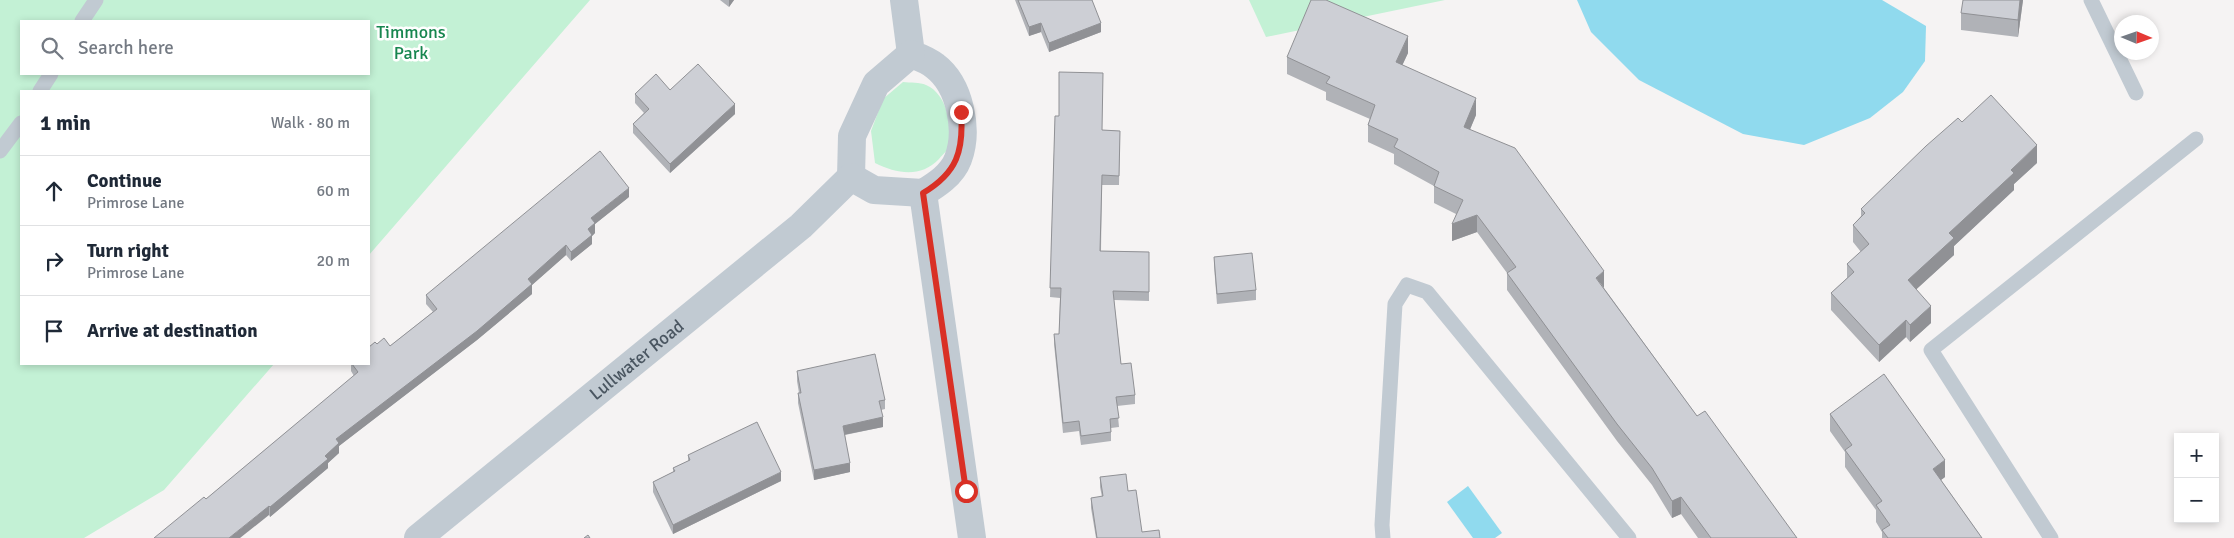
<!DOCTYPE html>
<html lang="en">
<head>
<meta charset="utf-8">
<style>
  :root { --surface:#fff; --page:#f2f2f3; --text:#1f2937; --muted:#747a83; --line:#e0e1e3 }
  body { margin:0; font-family:Signika,sans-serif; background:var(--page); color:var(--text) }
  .controls { position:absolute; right:15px; bottom:15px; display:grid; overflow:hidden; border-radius:0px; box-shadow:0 2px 8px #0003 }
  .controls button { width:45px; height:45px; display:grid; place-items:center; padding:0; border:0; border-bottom:1px solid var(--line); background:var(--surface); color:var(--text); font:25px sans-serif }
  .compass { position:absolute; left:2114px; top:15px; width:45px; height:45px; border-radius:50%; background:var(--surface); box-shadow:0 2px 8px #0003; rotate:92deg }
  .stop { position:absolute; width:15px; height:15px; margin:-11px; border:4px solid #d93025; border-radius:50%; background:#fff }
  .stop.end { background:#d93025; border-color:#fff; box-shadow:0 1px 5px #0008 }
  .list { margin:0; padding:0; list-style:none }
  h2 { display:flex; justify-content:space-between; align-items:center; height:65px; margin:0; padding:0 20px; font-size:21px }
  h2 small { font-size:16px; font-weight:400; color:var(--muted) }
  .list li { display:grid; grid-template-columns:32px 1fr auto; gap:15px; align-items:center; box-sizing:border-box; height:70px; padding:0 20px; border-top:1px solid var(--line) }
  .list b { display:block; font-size:19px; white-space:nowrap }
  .list p { margin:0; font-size:16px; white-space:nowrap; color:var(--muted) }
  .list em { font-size:16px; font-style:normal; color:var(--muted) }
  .icon { flex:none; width:28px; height:28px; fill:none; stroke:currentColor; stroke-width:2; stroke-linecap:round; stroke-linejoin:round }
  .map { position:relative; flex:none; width:2234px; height:538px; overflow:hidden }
  .search { position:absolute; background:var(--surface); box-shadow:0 2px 8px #0003; left:20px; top:20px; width:350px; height:55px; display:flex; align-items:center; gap:12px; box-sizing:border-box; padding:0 18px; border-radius:0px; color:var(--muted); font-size:19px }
  .panel { position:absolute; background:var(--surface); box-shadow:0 2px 8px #0003; left:20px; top:90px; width:350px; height:275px; border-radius:0px }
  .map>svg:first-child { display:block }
  .green { fill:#c3f1d5; fill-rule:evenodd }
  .water { fill:#90daee }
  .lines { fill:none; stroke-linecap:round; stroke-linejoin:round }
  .service { stroke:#c1cad2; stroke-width:15 }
  .minor { stroke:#c1cad2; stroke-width:28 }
  .wall { fill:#b0b2b7 }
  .shaded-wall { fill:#909195 }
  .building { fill:#cdcfd5; stroke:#909195 }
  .route { stroke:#d93025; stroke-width:6 }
  .labels { text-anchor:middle; stroke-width:5; stroke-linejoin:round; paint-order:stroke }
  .park-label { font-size:18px; fill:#17864f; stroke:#fff }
  .street-label { font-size:18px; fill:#4a5661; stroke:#fff }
</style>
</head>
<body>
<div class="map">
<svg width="2234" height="538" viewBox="0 0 2234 538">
  <rect width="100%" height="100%" fill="#f5f3f3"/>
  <!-- green -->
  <g class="green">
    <path d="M0 0H590L369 255V91H21V364H274L164 490 84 538H0ZM21 21H369V74H21Z"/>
    <path d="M1249 0H1445L1266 37Z"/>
    <path d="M903 82C910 83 920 82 926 85 948 94 954 130 947 150 945 153 941 156 939 159 921 178 897 174 875 163L871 131 883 99Z"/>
  </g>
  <!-- water -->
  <g class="water">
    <path d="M1577 0H1882L1926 26 1925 61 1903 92 1870 118 1804 145 1743 134 1639 80 1591 32Z"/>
    <path d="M1468 486 1502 533 1495 538H1473L1447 502Z"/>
  </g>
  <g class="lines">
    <!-- service -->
    <g class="service">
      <path d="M2091 0 2136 93"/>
      <path d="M82 21 96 0"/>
      <path d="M40 91 51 74"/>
      <path d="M0 151 21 123"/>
      <path d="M1383 538 1382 525 1395 304 1407 285 1427 292 1629 538"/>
      <path d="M2051 538 1931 350 2196 139"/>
    </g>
    <!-- minor -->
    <g class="minor">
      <path d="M904 0 911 54C919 57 928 60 935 66 960 85 969 130 958 159 952 175 936 185 923 193L972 538"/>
      <path d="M851 177 852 136 876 84 911 54"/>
      <path id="s1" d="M418 538 801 226 851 177 874 190 923 193"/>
    </g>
  </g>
  <!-- wall -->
  <g class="wall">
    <path d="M720 0H734L729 7Z"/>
    <path d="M1015 0H1092L1101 32 1049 52 1041 32 1029 36Z"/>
    <path d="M2023 0 2018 37 1961 30V13Z"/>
    <path d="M1408 53 1402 65 1476 115 1470 129 1604 288 1697 416 1797 538H1698L1681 514 1672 518 1652 485 1617 441 1507 290V273L1477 232 1452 241 1456 214 1434 203V186L1394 164V154L1368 142V125L1370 119 1326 100V92L1287 74V57Z"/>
    <path d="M670 90 735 114 670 173 633 133V124L644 113 635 103V94Z"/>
    <path d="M1055 116 1102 130 1120 131 1119 185H1102L1101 251 1149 252V301L1114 300 1121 364 1135 395V404L1117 406 1119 427 1111 428V441L1081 445 1079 431 1063 433 1054 344V334H1059L1060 298 1050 297Z"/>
    <path d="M2037 163 2014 184V190L1954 246V255L1916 289 1931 323 1910 342 1906 337 1879 362 1831 310V293L1847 278V264L1861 252 1853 242V225L1861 216V209Z"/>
    <path d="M629 197 595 224V233L592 236V244L571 261 566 255 532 285V294L477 340 339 446V453L328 463V468L270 517 269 515 206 499 354 376 351 371V364H369L377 344 390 346 433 312 426 304V295Z"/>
    <path d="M1214 257 1256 290V300L1217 304 1214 266Z"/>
    <path d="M797 371 885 400V409L881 410 883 427 845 435 850 472 814 480 798 403V393H799L797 381Z"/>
    <path d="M1830 414 1945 477 1941 480 1982 538H1882V532L1876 522V510L1845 467V452L1830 431Z"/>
    <path d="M688 455 781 481 673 534 653 492V482L673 472V468L688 461Z"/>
    <path d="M1100 477 1128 491 1142 532 1160 538H1096L1091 508V498L1102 497 1100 487Z"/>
  </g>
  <!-- shaded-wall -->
  <g class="shaded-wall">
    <path d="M729 0H734L729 7Z"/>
    <path d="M2020 0H2023L2018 37V20Z"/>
    <path d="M1041 23V32L1029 36V27Z"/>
    <path d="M1101 23V32L1049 52V43Z"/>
    <path d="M1408 36V53L1396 79V62Z"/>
    <path d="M1476 98V115L1464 144V127Z"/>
    <path d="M735 104V114L670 173V164Z"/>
    <path d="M2037 145V163L2014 184V190L1954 246V255L1908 297V280L1949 233 2011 170Z"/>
    <path d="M629 188V197L595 224V233L592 236V244L571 261V252L588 229 591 218Z"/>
    <path d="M1477 215V232L1452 241V224Z"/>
    <path d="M566 245V255L532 285V294L477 340 339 446V453L328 463V468L270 517V507L325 456 336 439 528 279Z"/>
    <path d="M1604 271V288L1596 278Z"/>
    <path d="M1931 306V323L1910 342V325Z"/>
    <path d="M1906 320V337L1879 362V345Z"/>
    <path d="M883 417V427L843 435V426Z"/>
    <path d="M1945 460V477L1933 486V469Z"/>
    <path d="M850 463V472L814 480V470Z"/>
    <path d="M781 472V481L673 534V525Z"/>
    <path d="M1681 497V514L1672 518V501Z"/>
    <path d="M269 506V515L240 538H229Z"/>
  </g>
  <!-- building -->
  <g class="building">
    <path d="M1018 0H1092L1101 23 1049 43 1041 23 1029 27Z"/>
    <path d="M1311 0H1326L1408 36 1396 62 1476 98 1464 127 1515 148 1604 271 1596 278 1697 416 1705 411 1797 538H1711L1681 497 1672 501 1652 468 1617 424 1507 273 1516 267 1477 215 1452 224 1463 200 1434 186 1439 172 1394 147 1398 139 1368 125 1375 105 1326 83 1330 77 1287 57Z"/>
    <path d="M1963 0H2020L2018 20 1961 13Z"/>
    <path d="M698 64 735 104 670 164 633 124 649 109 635 94 656 74 670 90Z"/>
    <path d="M1059 72 1103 73 1102 130 1120 131 1119 176 1102 175 1100 251 1149 252V292L1113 291 1121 364 1131 363 1135 395 1116 397 1119 418 1110 419 1111 432 1081 436 1079 421 1063 423 1054 334H1059L1061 288H1050L1055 116H1059Z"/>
    <path d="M1991 95 2037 145 2011 170 2014 173 1949 233 1954 238 1908 280 1931 306 1910 325 1906 320 1879 345 1831 293 1854 272 1847 264 1869 244 1853 225 1865 213 1861 209 1926 146 1958 118 1962 122Z"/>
    <path d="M600 151 629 188 591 218 595 223 588 229 592 235 571 252 566 245 528 279 532 284 477 331 336 439 339 443 325 456 328 459 270 507 269 506 229 538H154L204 497 206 499 358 372 352 364H369V347L375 342 377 344 384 338 390 346 437 309 426 295Z"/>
    <path d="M1252 253 1256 290 1217 294 1214 257Z"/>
    <path d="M875 354 885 400 879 401 883 417 843 426 850 463 814 470 798 393H801L797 371Z"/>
    <path d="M1884 374 1945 460 1933 469 1982 538H1888L1882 530 1890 525 1876 505 1882 501 1845 450 1852 445 1830 414Z"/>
    <path d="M757 422 781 472 673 525 653 482 675 471 673 468 690 460 688 455Z"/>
    <path d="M1126 474 1128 491 1136 490 1142 532 1159 530 1160 538H1097L1091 498 1103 496 1100 477Z"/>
    <path d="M588 535 590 538H584Z"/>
  </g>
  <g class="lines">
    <!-- route -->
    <path class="route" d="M961 112C964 151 957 173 923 193L966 491"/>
  </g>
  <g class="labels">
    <!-- park labels -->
    <g class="park-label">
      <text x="411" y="38">Timmons<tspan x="411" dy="21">Park</tspan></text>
    </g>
    <!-- street labels -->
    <g class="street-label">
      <text dy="6" stroke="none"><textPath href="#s1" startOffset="282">Lullwater Road</textPath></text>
    </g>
  </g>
</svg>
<div class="controls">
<button>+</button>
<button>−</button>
</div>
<svg class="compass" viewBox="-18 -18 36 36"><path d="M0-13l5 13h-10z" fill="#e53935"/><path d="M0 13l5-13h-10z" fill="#747a83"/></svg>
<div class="stop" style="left:966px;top:491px"></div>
<div class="stop end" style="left:961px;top:112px"></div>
<div class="search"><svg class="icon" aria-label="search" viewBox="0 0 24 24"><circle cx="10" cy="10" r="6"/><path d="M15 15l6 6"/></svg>Search here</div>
<section class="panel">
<h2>1 min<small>Walk · 80 m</small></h2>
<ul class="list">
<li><svg class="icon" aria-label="ahead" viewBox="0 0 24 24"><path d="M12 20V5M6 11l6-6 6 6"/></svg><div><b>Continue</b><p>Primrose Lane</p></div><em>60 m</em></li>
<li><svg class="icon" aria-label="right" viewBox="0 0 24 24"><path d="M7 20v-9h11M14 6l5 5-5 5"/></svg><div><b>Turn right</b><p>Primrose Lane</p></div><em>20 m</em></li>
<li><svg class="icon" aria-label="arrive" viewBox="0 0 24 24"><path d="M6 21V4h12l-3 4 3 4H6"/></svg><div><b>Arrive at destination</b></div></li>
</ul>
</section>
</div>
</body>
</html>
